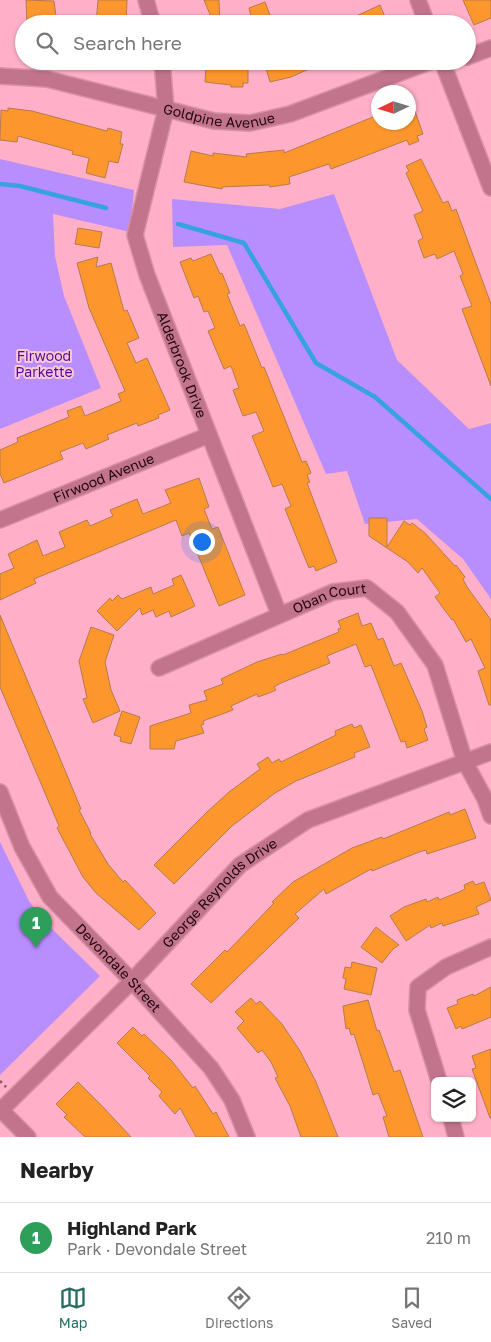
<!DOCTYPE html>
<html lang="en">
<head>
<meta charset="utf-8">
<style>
  :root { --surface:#fff; --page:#f6f6f6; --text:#222; --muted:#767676; --line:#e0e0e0; --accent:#256b5f }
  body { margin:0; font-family:"Golos Text",sans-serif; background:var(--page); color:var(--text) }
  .controls { position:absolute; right:15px; bottom:15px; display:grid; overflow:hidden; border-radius:8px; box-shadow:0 1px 4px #0004 }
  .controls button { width:45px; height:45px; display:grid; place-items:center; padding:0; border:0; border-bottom:1px solid var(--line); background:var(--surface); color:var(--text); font:25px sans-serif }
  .compass { position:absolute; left:371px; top:85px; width:45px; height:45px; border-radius:50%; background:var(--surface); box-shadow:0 1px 4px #0004; rotate:266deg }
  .you { position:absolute; left:201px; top:541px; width:18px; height:18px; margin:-12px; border:4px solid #fff; border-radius:50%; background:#1a73e8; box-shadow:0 0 0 8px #1a73e833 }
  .badge { display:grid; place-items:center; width:32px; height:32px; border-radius:50%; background:var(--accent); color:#fff; font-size:16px; font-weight:700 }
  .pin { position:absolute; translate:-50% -41px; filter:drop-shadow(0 1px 2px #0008) }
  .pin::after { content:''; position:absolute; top:26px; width:18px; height:15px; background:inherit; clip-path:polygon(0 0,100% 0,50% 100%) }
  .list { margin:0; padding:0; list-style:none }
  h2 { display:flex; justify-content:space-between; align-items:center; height:65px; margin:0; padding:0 20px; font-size:21px }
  h2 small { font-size:16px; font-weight:400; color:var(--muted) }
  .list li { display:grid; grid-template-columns:32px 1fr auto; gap:15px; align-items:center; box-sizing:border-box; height:70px; padding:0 20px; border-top:1px solid var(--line) }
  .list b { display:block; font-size:19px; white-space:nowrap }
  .list p { margin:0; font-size:16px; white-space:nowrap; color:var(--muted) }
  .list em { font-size:16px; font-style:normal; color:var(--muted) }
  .icon { flex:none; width:28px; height:28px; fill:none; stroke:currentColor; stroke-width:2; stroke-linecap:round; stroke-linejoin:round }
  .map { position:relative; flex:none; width:491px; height:1137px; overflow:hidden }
  .search { position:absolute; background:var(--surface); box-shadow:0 1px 4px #0004; left:15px; right:15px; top:15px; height:55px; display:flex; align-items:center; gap:12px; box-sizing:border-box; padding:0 18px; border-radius:28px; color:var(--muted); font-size:19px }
  .sheet { height:135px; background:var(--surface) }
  nav { display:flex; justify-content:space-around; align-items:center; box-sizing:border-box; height:70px; border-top:1px solid var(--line); background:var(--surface); font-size:14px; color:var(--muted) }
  nav a { display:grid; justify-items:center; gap:2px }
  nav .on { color:var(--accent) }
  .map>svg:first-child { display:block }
  .green { fill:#b88efe }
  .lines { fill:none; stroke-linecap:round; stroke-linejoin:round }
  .stream { stroke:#38a2e1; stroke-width:4.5 }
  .building { fill:#fe962e; stroke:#b57b4b }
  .minor-casing { stroke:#d791a7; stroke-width:18 }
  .path { stroke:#855363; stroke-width:2.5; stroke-dasharray:2.5 4; stroke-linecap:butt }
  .minor { stroke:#c2748d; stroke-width:15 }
  .labels { text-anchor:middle; stroke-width:4; stroke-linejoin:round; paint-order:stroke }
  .street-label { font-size:14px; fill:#210610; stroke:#f9c8d6 }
  .park-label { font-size:14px; fill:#550998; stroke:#f9c8d6 }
</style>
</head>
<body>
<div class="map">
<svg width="491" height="1137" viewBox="0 0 491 1137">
  <rect width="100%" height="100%" fill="#ffb0c8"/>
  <!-- green -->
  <g class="green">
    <path d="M0 159 134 190 130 232 53 214 55 256 64 296 101 388 0 429Z"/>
    <path d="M334 194 397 360 469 429 491 423V599L463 559 417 519 365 524 347 471 326 474 227 245 173 247 172 199 280 209Z"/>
    <path d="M0 842 29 901 43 920 100 976 0 1075Z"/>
  </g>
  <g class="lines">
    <!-- stream -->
    <g class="stream">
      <path d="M0 184 20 186 106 208"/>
      <path d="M178 224 244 243 316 363 375 397 491 499"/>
    </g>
  </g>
  <!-- building -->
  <g class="building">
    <path d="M26 0 54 1 57 24H27Z"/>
    <path d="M98 0H127L126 24H96Z"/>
    <path d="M204 0H219L220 24H214Z"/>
    <path d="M463 0H491V18L474 25Z"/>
    <path d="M265 2 271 18 253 24 249 8Z"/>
    <path d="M380 5 388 24H339Z"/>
    <path d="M214 61H248V83H243V87H231V85L205 82 206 66 213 67Z"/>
    <path d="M264 61H280L281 64 291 61H327L291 77 270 82Z"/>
    <path d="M410 97 423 134 417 136 419 141 409 145 407 140 331 169 329 164 289 177 290 184 270 187 269 185 222 187V189L184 182 191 151 213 156V153L247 157 246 154 284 150V153L378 115V122H408V98Z"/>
    <path d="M8 108 32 111 107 131 108 128 122 132 120 144H123L118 163 109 161 105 178 86 173 89 158 72 154 73 151 18 136 17 142 0 140 1 110 8 111Z"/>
    <path d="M421 159 443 203 448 201 452 211 456 209 491 304V386L462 309 472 306 460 276 463 274 454 251 437 259 435 254 424 258 418 241 423 238 414 215 423 211 406 173 409 171 406 166Z"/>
    <path d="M78 228 102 232 99 248 75 244Z"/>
    <path d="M211 254 220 274 222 273 230 293 227 294 240 326 244 324 262 368 264 367 302 462 306 461 311 473 307 475 310 482 307 483 337 562 316 571 314 566 309 568 285 509 291 506 282 484 273 487 252 436 264 431 256 412 243 416 233 390 239 388 231 366 224 369 208 331 215 328 208 311 204 312 198 296 194 298 180 262 191 258 193 261Z"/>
    <path d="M98 257 96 267 111 263 124 311 127 310 139 338 127 343 136 363 147 358 170 410 158 415 159 418 138 426 137 423 107 435 109 439 86 449 83 443 60 452 63 459 4 483 0 474V450L18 442 17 438 69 417 67 411 81 406 85 416 121 401 118 394 125 391 89 308 77 263Z"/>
    <path d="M199 478 209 507 204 509 212 529 218 527 245 595 219 606 189 533 182 536 176 520 34 579 36 583 0 600V574L14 568 8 554 37 540 43 556 65 547 59 532 87 520 90 526 113 516 110 510 137 499 143 514 171 503 165 490Z"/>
    <path d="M369 518H387V547L404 521 410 525 412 523 425 533 455 566 456 565 465 577 463 579 467 587 491 620V705H489L478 671 485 668 471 639 466 642 453 619 452 620 435 597 440 593 422 568 418 573 408 562 369 536Z"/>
    <path d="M181 575 195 606 171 617 169 611 156 617 153 610 142 615 140 608 117 631 97 611 110 598 112 601 118 595 122 599 151 587 153 594 174 585 172 579Z"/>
    <path d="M358 613 362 626 371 623 378 640 383 638 394 666 401 663 422 711 427 727 424 729 428 740 407 748 405 741 401 742 371 665 365 667 356 644 327 656 330 663 281 683 274 687 276 690 269 693 258 697 257 694 231 706 233 710 203 721 204 724 201 725 204 733 176 741 174 749H150V726L191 713 189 705 207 700 204 691 223 684 221 679 257 662 282 654 283 655 339 632 338 629 341 628 338 621Z"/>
    <path d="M0 615 59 756 81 809 79 810 91 833 90 834 108 864 123 882 125 880 156 913 139 930 96 893 83 877 57 828 59 826 0 687Z"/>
    <path d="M91 627 114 635 105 662 111 690 120 711 93 723 83 699 87 698 79 661Z"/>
    <path d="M122 711 140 717 131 744 120 741 121 737 114 735Z"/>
    <path d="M352 724 354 728 361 725 370 747 354 753 355 757 296 781 275 793 232 826 174 884 154 865 207 812 229 792 260 769 257 764 268 757 272 763 279 759 281 762 336 735 335 731Z"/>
    <path d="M465 809 476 838 427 854 426 850 419 852 372 871 371 869 326 894 324 889 295 914 299 918 211 1003 191 984 225 950 227 952 274 903 272 902 293 882 352 848 382 837 383 839 449 812 450 815Z"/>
    <path d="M473 881 475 885 484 882 491 900 476 907 479 914 443 926 442 923 431 928 430 925 406 941 390 916 404 907 426 899 427 902 438 897 439 900 459 892 465 889 464 885Z"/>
    <path d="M376 927 399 945 393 949 382 963 361 947Z"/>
    <path d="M352 962 377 968 371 995 344 989 346 979 343 978 345 967 351 968Z"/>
    <path d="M491 987V1017L462 1029 461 1026 456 1029 447 1008 458 1004 457 1000 473 994 474 996Z"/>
    <path d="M251 998 256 1004 260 1001 282 1024 300 1051 316 1082 338 1137H301L290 1106 275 1078 278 1077 271 1062 262 1050 258 1053 237 1028 244 1021 235 1012Z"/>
    <path d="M368 1000 377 1031 379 1030 394 1072 400 1070 423 1137H389L383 1117 387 1116 378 1093 373 1095 354 1034 351 1035 349 1028 346 1029 343 1006Z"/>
    <path d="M133 1027 142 1036 144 1034 171 1060 193 1088 195 1086 213 1114 216 1112 229 1137H196L180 1108 175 1114 159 1096 162 1092 148 1078 150 1076 117 1043Z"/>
    <path d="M491 1049V1118H490L472 1069 476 1068 472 1056Z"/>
    <path d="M78 1082 103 1107 131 1137H85L64 1117 67 1115 56 1104Z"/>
  </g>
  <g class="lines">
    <defs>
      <g id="minor">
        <path d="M146 0 153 24"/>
        <path d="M418 0 427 24"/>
        <path d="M467 57 491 48"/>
        <path id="s1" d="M162 61 166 109 135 235 147 275 279 614"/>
        <path d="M442 61 491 188"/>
        <path id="s2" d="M0 76 47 79 214 121 250 123 290 114 432 61"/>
        <path id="s3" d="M0 520 209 435"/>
        <path id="s4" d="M159 668 333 592 367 588 397 612 435 665 465 762 485 799 491 816"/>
        <path id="s5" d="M0 792 22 847 50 897 132 981 211 1068 232 1100 247 1137"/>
        <path d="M439 1081 417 1010 418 987 446 967 491 947"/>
        <path d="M1 1110 28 1137"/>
        <path id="s6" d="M0 1111 132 981 240 865 308 820 491 752"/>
        <path d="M451 1118 456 1137"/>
      </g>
    </defs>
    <!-- minor casing -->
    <use href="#minor" class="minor-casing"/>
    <!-- path -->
    <path class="path" d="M0 1081 6 1087"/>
    <!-- minor -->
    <use href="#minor" class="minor"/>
  </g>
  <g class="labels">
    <!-- street labels -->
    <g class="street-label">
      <text dy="5" stroke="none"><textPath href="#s2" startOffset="224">Goldpine Avenue</textPath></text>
      <text dy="5" stroke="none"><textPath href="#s1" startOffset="316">Alderbrook Drive</textPath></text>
      <text dy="5" stroke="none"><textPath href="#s3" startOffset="112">Firwood Avenue</textPath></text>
      <text dy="5" stroke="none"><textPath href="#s4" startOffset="185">Oban Court</textPath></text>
      <text dy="5" stroke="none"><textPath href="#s6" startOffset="310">George Reynolds Drive</textPath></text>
      <text dy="5" stroke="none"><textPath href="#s5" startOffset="215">Devondale Street</textPath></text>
    </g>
    <!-- park labels -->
    <g class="park-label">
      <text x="44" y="361">Firwood<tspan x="44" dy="16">Parkette</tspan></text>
    </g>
  </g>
</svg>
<div class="controls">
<button><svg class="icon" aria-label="layers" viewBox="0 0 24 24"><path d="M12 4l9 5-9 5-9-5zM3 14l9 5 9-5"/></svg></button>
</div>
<svg class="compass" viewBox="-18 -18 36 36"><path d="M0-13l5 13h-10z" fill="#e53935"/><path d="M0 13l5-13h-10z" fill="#767676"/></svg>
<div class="you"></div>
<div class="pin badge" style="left:36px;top:948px;background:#2e9e5b">1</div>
<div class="search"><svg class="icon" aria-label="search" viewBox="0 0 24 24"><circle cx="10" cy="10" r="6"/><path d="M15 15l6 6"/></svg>Search here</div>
</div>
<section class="sheet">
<h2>Nearby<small></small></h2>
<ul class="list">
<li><span class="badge" style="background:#2e9e5b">1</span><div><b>Highland Park</b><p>Park · Devondale Street</p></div><em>210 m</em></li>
</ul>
</section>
<nav>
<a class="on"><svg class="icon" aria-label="map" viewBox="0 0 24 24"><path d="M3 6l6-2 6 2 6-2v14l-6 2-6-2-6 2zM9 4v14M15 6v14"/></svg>Map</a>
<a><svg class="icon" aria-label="directions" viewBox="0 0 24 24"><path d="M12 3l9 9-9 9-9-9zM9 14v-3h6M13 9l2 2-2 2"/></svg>Directions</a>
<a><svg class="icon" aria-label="saved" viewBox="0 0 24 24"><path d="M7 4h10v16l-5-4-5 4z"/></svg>Saved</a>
</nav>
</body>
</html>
